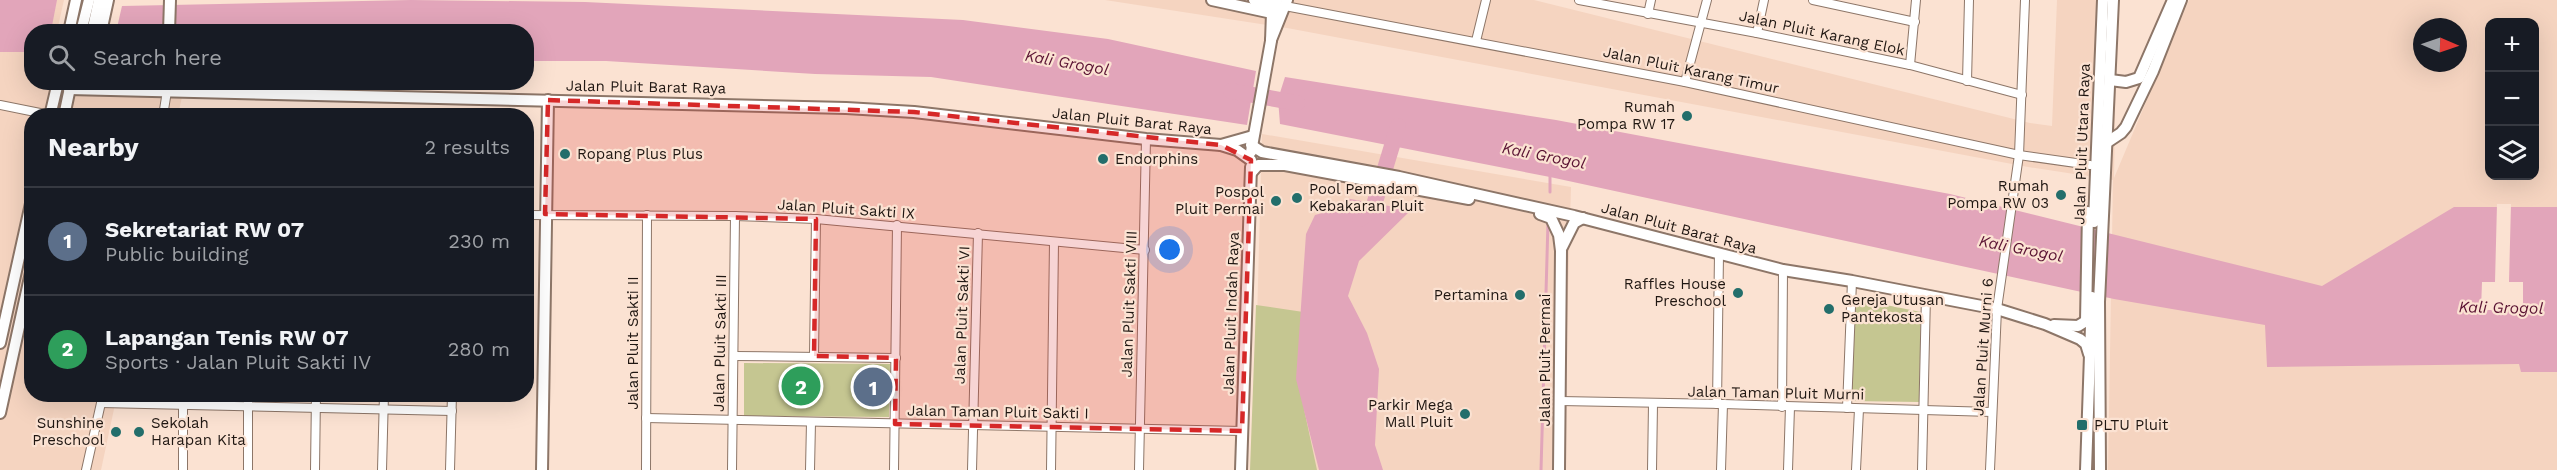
<!DOCTYPE html>
<html lang="en">
<head>
<meta charset="utf-8">
<style>
  :root { --surface:#171b24; --page:#242831; --text:#f1f3f6; --muted:#9ea1a6; --line:#363941; --accent:#94b7b7 }
  body { margin:0; font-family:"Work Sans",sans-serif; background:var(--page); color:var(--text) }
  .controls { position:absolute; right:18px; top:18px; display:grid; overflow:hidden; border-radius:12px; box-shadow:0 6px 24px #0002 }
  .controls button { width:54px; height:54px; display:grid; place-items:center; padding:0; border:0; border-bottom:2px solid var(--line); background:var(--surface); color:var(--text); font:30px sans-serif }
  .compass { position:absolute; left:2413px; top:18px; width:54px; height:54px; border-radius:50%; background:var(--surface); box-shadow:0 6px 24px #0002; rotate:92deg }
  .you { position:absolute; left:1170px; top:250px; width:21px; height:21px; margin:-15px; border:4px solid #fff; border-radius:50%; background:#1a73e8; box-shadow:0 0 0 9px #1a73e833 }
  .badge { display:grid; place-items:center; width:39px; height:39px; border-radius:50%; background:var(--accent); color:#fff; font-size:20px; font-weight:700 }
  .pin { position:absolute; translate:-50% -50%; border:3px solid #fff; box-shadow:0 2px 6px #0006 }
  .list { margin:0; padding:0; list-style:none }
  h2 { display:flex; justify-content:space-between; align-items:center; height:78px; margin:0; padding:0 24px; font-size:26px }
  h2 small { font-size:20px; font-weight:400; color:var(--muted) }
  .list li { display:grid; grid-template-columns:39px 1fr auto; gap:18px; align-items:center; box-sizing:border-box; height:108px; padding:0 24px; border-top:2px solid var(--line) }
  .list b { display:block; font-size:22px; white-space:nowrap }
  .list p { margin:0; font-size:20px; white-space:nowrap; color:var(--muted) }
  .list em { font-size:20px; font-style:normal; color:var(--muted) }
  .icon { flex:none; width:33px; height:33px; fill:none; stroke:currentColor; stroke-width:2; stroke-linecap:round; stroke-linejoin:round }
  .map { position:relative; flex:none; width:2557px; height:470px; overflow:hidden }
  .search { position:absolute; background:var(--surface); box-shadow:0 6px 24px #0002; left:24px; top:24px; width:510px; height:66px; display:flex; align-items:center; gap:15px; box-sizing:border-box; padding:0 21px; border-radius:24px; color:var(--muted); font-size:22px }
  .panel { position:absolute; background:var(--surface); box-shadow:0 6px 24px #0002; left:24px; top:108px; width:510px; height:294px; border-radius:24px }
  .map>svg:first-child { display:block }
  .built { fill:#f5d4c0; fill-rule:evenodd }
  .green { fill:#c5c691 }
  .water { fill:#e2a5ba }
  .pier { fill:#fbe2d2 }
  .lines { fill:none; stroke-linecap:round; stroke-linejoin:round }
  .stream { stroke:#e2a5ba; stroke-width:3 }
  .river { stroke:#e2a5ba; stroke-width:16 }
  .street-casing { stroke:#8d7668; stroke-width:10 }
  .secondary-casing { stroke:#8d7668; stroke-width:14 }
  .street { stroke:#fff; stroke-width:8 }
  .secondary { stroke:#fff; stroke-width:10 }
  .marked { fill:#d62828; fill-opacity:0.2; stroke:#d62828; stroke-width:4.5; stroke-dasharray:12 8; stroke-linejoin:round }
  .poi-dot { fill:#236e6b; stroke:#fbe2d2; stroke-width:2 }
  .labels { text-anchor:middle; stroke-width:4.5; stroke-linejoin:round; paint-order:stroke }
  .street-label { font-size:15px; fill:#201712; stroke:#fbe2d2 }
  .poi-label { font-size:15px; fill:#201712; stroke:#fbe2d2; text-anchor:end }
  .water-label { font-size:16px; font-style:italic; fill:#5a1333; stroke:#fbe2d2 }
</style>
</head>
<body>
<div class="map">
<svg width="2557" height="470" viewBox="0 0 2557 470">
  <rect width="100%" height="100%" fill="#fbe2d2"/>
  <!-- built -->
  <g class="built">
    <path d="M0 0H64L57 31 32 32V82L185 83 178 115 32 116V394L117 395 101 470H0Z"/>
    <path d="M1105 0H1534L2030 123 2052 126 2057 0H2117L2114 178 2189 0H2557V470H2108L2113 180 2028 167 1287 28ZM2490 22H2534V176H2490ZM2422 27H2458V63H2422Z"/>
    <path d="M1262 134 1571 187 1563 470H1253Z"/>
  </g>
  <!-- green -->
  <g class="green">
    <path d="M1851 298 1921 312 1919 402 1848 401Z"/>
    <path d="M1256 305 1310 313 1304 409 1317 470H1250Z"/>
    <path d="M744 363 890 364 889 417 744 416Z"/>
  </g>
  <!-- water -->
  <g class="water">
    <path d="M0 0H57L51 31 32 32 31 52H0Z"/>
    <path d="M411 0 585 2 963 20 1108 39 1256 71 1247 125 931 77 815 74 606 61H527L526 32H116L122 6Z"/>
    <path d="M1285 77 1556 120 1950 194 2322 286 2454 207H2557V372H2521L2519 364 2267 367 2265 325 2114 299 1550 177 1280 124 1278 99Z"/>
    <path d="M1345 198 1411 210 1359 261 1348 296 1367 333 1379 369 1375 445 1383 470H1319L1296 379 1306 234 1315 215 1341 208Z"/>
  </g>
  <!-- pier -->
  <path class="pier" d="M2497 204H2511L2509 282H2523V310H2481L2482 282H2495Z"/>
  <g class="lines">
    <!-- stream -->
    <g class="stream">
      <path d="M1550 192V173"/>
      <path d="M1541 470 1548 222"/>
    </g>
    <!-- river -->
    <g class="river">
      <path d="M0 31 60 32"/>
      <path d="M1231 91 1297 103"/>
      <path d="M1384 172 1398 126"/>
      <path d="M1360 219 1372 211 1380 186"/>
    </g>
    <defs>
      <g id="street">
        <path d="M1579 0 1757 33 1910 65 2022 95"/>
        <path d="M1813 0 1915 22"/>
        <path d="M1285 6 1685 82 2019 155 2090 165"/>
        <path d="M1648 14 1651 0"/>
        <path d="M1757 33 1764 0"/>
        <path d="M1476 41 1486 0"/>
        <path d="M1910 65 1916 0"/>
        <path d="M1967 81 1969 0"/>
        <path d="M1685 82 1707 0"/>
        <path d="M0 105 50 115"/>
        <path d="M163 116 167 91"/>
        <path d="M526 215 735 216 816 219 1145 250"/>
        <path d="M734 356 896 358"/>
        <path d="M814 356 816 219"/>
        <path d="M1560 401 1723 404 1992 412"/>
        <path d="M101 403 452 411"/>
        <path d="M1717 404 1719 254"/>
        <path d="M1782 407 1783 270"/>
        <path d="M1847 408 1852 281"/>
        <path d="M646 418 1242 431"/>
        <path d="M86 470 103 394"/>
        <path d="M183 470V404"/>
        <path d="M248 470V394"/>
        <path d="M315 470 316 394"/>
        <path d="M382 470 384 394"/>
        <path d="M450 470 452 394"/>
        <path d="M646 470 647 215"/>
        <path d="M732 470 735 216"/>
        <path d="M810 470 811 422"/>
        <path d="M894 470 897 225"/>
        <path d="M972 470 978 233"/>
        <path d="M1051 470 1054 242"/>
        <path d="M1139 470 1146 139"/>
        <path d="M1652 470 1653 404"/>
        <path d="M1721 470 1723 404"/>
        <path d="M1788 470 1790 407"/>
        <path d="M1856 470 1859 409"/>
        <path d="M1922 470 1926 295"/>
        <path d="M1990 470 1997 309 2019 155 2025 0"/>
      </g>
      <g id="secondary">
        <path d="M1212 0 1272 13"/>
        <path d="M1254 0 1275 5"/>
        <path d="M69 32 76 0"/>
        <path d="M81 32 89 0"/>
        <path d="M92 32 99 0"/>
        <path d="M101 32 108 0"/>
        <path d="M169 32 170 0"/>
        <path d="M1271 40 1287 0"/>
        <path d="M2110 80 2126 82 2139 78 2173 0"/>
        <path d="M69 89 846 108 914 112 1146 139 1221 145 1237 150 1251 160"/>
        <path d="M50 116 58 82"/>
        <path d="M64 116 71 83"/>
        <path d="M2106 143 2121 133 2126 127 2153 71 2181 0"/>
        <path d="M1221 145 1253 136"/>
        <path d="M1251 145 1262 152 1399 177 1574 216 1783 270 1852 281 1997 309 2045 324 2080 339 2086 344 2089 354"/>
        <path d="M1251 152 1271 41 1272 13 1277 0"/>
        <path d="M1251 173 1258 165H1285L1469 199"/>
        <path d="M1540 214 1551 218 1559 235 1561 251 1559 470"/>
        <path d="M2094 222 2103 0"/>
        <path d="M1562 247 1574 223 1583 218"/>
        <path d="M2054 325 2078 326 2086 321 2088 212"/>
        <path d="M0 343 32 199"/>
        <path d="M0 413 32 268"/>
        <path d="M542 470 548 100"/>
        <path d="M1241 470 1251 167"/>
        <path d="M2086 470 2092 297"/>
        <path d="M2100 470 2099 302 2113 0"/>
      </g>
    </defs>
    <!-- street casing -->
    <use href="#street" class="street-casing"/>
    <!-- secondary casing -->
    <use href="#secondary" class="secondary-casing"/>
    <!-- street -->
    <use href="#street" class="street"/>
    <!-- secondary -->
    <use href="#secondary" class="secondary"/>
  </g>
  <!-- marked area -->
  <path class="marked" d="M548 100 914 112 1221 145 1251 160 1242 431 895 424 896 358 814 356 816 219 545 214Z"/>
  <!-- markers -->
  <g class="poi-dot">
    <circle cx="1687" cy="116" r="6"/>
    <circle cx="565" cy="154" r="6"/>
    <circle cx="1103" cy="159" r="6"/>
    <circle cx="2061" cy="195" r="6"/>
    <circle cx="1297" cy="198" r="6"/>
    <circle cx="1276" cy="201" r="6"/>
    <circle cx="1738" cy="293" r="6"/>
    <circle cx="1520" cy="295" r="6"/>
    <circle cx="1829" cy="309" r="6"/>
    <circle cx="1465" cy="414" r="6"/>
    <rect x="2076" y="419" width="12" height="12" rx="3"/>
    <circle cx="116" cy="432" r="6"/>
    <circle cx="139" cy="432" r="6"/>
  </g>
  <g class="labels">
    <!-- street labels -->
    <g class="street-label">
      <text transform="translate(1822 33) rotate(12)" y="5">Jalan Pluit Karang Elok</text>
      <text transform="translate(1691 70) rotate(12)" y="5">Jalan Pluit Karang Timur</text>
      <text transform="translate(646 87) rotate(1)" y="5">Jalan Pluit Barat Raya</text>
      <text transform="translate(1132 121) rotate(6)" y="5">Jalan Pluit Barat Raya</text>
      <text transform="translate(2082 144) rotate(-88)" y="5">Jalan Pluit Utara Raya</text>
      <text transform="translate(846 209) rotate(4)" y="5">Jalan Pluit Sakti IX</text>
      <text transform="translate(1679 228) rotate(15)" y="5">Jalan Pluit Barat Raya</text>
      <text transform="translate(1129 304) rotate(-88)" y="5">Jalan Pluit Sakti VIII</text>
      <text transform="translate(1231 313) rotate(-88)" y="5">Jalan Pluit Indah Raya</text>
      <text transform="translate(962 315) rotate(-88)" y="5">Jalan Pluit Sakti VI</text>
      <text transform="translate(633 343) rotate(-90)" y="5">Jalan Pluit Sakti II</text>
      <text transform="translate(720 343) rotate(-89)" y="5">Jalan Pluit Sakti III</text>
      <text transform="translate(1983 347) rotate(-86)" y="5">Jalan Pluit Murni 6</text>
      <text transform="translate(1545 360) rotate(-90)" y="5">Jalan Pluit Permai</text>
      <text transform="translate(1776 393) rotate(1)" y="5">Jalan Taman Pluit Murni</text>
      <text transform="translate(998 412) rotate(1)" y="5">Jalan Taman Pluit Sakti I</text>
    </g>
    <!-- poi labels -->
    <g class="poi-label">
      <text x="1675" y="112">Rumah<tspan x="1675" dy="17">Pompa RW 17</tspan></text>
      <text x="577" y="159" text-anchor="start">Ropang Plus Plus</text>
      <text x="1115" y="164" text-anchor="start">Endorphins</text>
      <text x="2049" y="191">Rumah<tspan x="2049" dy="17">Pompa RW 03</tspan></text>
      <text x="1309" y="194" text-anchor="start">Pool Pemadam<tspan x="1309" dy="17">Kebakaran Pluit</tspan></text>
      <text x="1264" y="197">Pospol<tspan x="1264" dy="17">Pluit Permai</tspan></text>
      <text x="1726" y="289">Raffles House<tspan x="1726" dy="17">Preschool</tspan></text>
      <text x="1508" y="300">Pertamina</text>
      <text x="1841" y="305" text-anchor="start">Gereja Utusan<tspan x="1841" dy="17">Pantekosta</tspan></text>
      <text x="1453" y="410">Parkir Mega<tspan x="1453" dy="17">Mall Pluit</tspan></text>
      <text x="104" y="428">Sunshine<tspan x="104" dy="17">Preschool</tspan></text>
      <text x="151" y="428" text-anchor="start">Sekolah<tspan x="151" dy="17">Harapan Kita</tspan></text>
      <text x="2094" y="430" text-anchor="start">PLTU Pluit</text>
    </g>
    <!-- water labels -->
    <g class="water-label">
      <text transform="translate(1067 62) rotate(10)" y="6">Kali Grogol</text>
      <text transform="translate(1544 155) rotate(11)" y="6">Kali Grogol</text>
      <text transform="translate(2021 248) rotate(11)" y="6">Kali Grogol</text>
      <text transform="translate(2501 307) rotate(1)" y="6">Kali Grogol</text>
    </g>
  </g>
</svg>
<div class="controls">
<button>+</button>
<button>−</button>
<button><svg class="icon" aria-label="layers" viewBox="0 0 24 24"><path d="M12 4l9 5-9 5-9-5zM3 14l9 5 9-5"/></svg></button>
</div>
<svg class="compass" viewBox="-18 -18 36 36"><path d="M0-13l5 13h-10z" fill="#e53935"/><path d="M0 13l5-13h-10z" fill="#9ea1a6"/></svg>
<div class="you"></div>
<div class="pin badge" style="left:873px;top:387px;background:#5c6f8a">1</div>
<div class="pin badge" style="left:801px;top:386px;background:#2e9e5b">2</div>
<div class="search"><svg class="icon" aria-label="search" viewBox="0 0 24 24"><circle cx="10" cy="10" r="6"/><path d="M15 15l6 6"/></svg>Search here</div>
<section class="panel">
<h2>Nearby<small>2 results</small></h2>
<ul class="list">
<li><span class="badge" style="background:#5c6f8a">1</span><div><b>Sekretariat RW 07</b><p>Public building</p></div><em>230 m</em></li>
<li><span class="badge" style="background:#2e9e5b">2</span><div><b>Lapangan Tenis RW 07</b><p>Sports · Jalan Pluit Sakti IV</p></div><em>280 m</em></li>
</ul>
</section>
</div>
</body>
</html>
